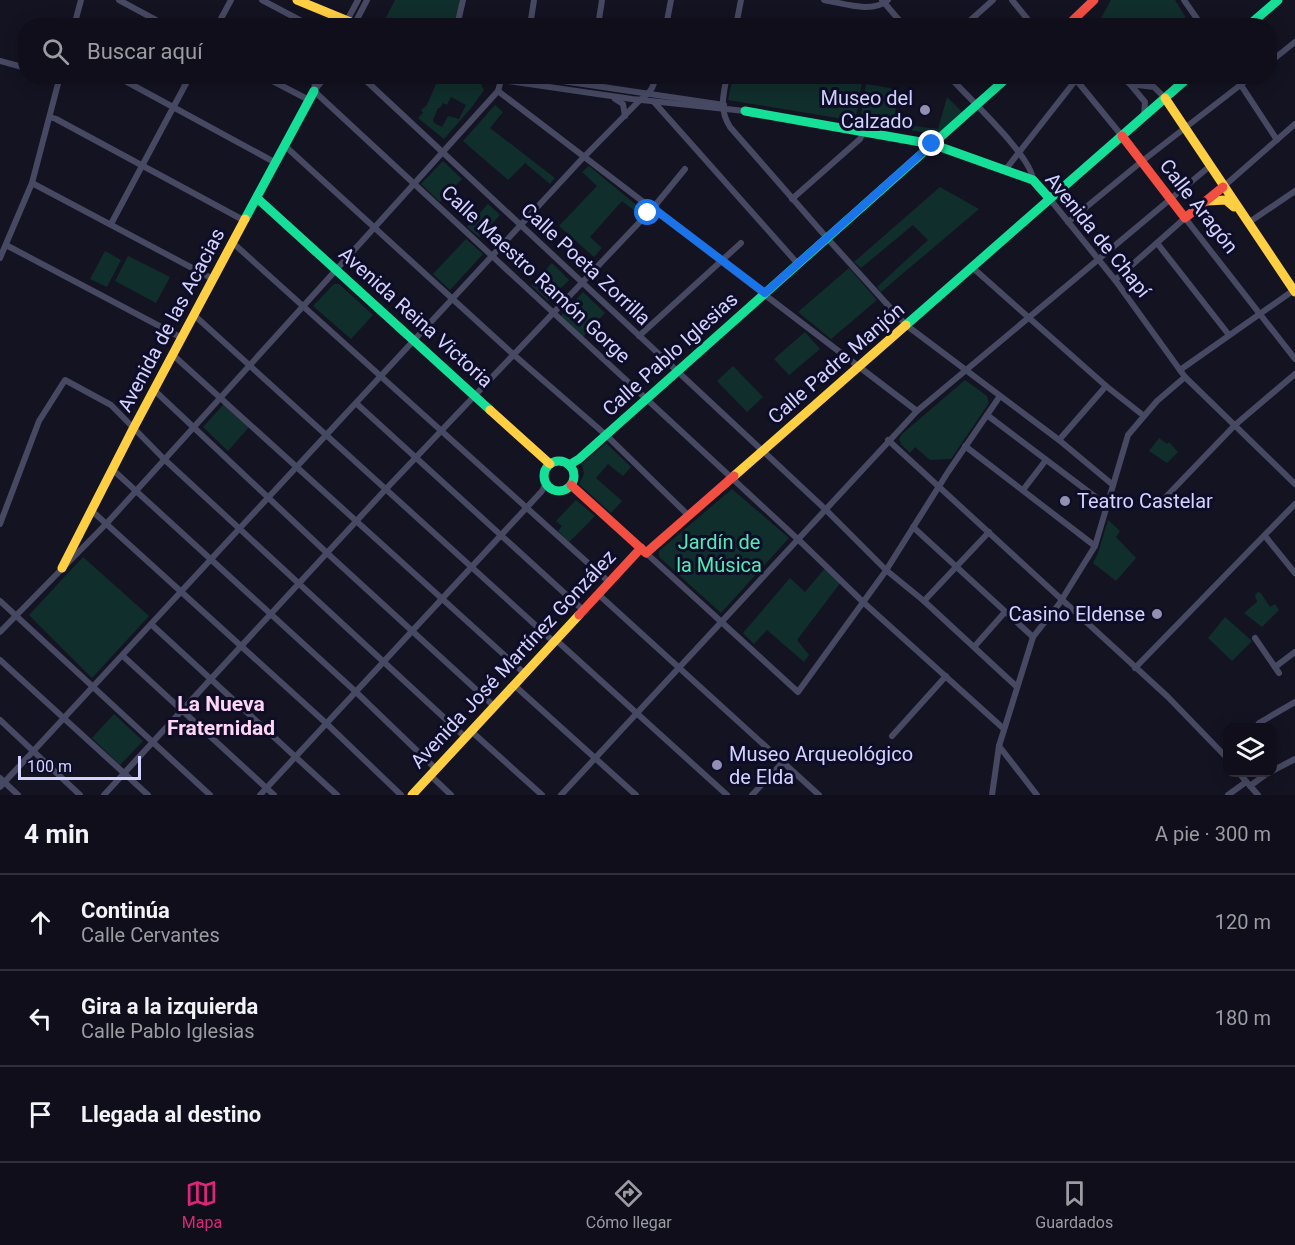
<!DOCTYPE html>
<html lang="es">
<head>
<meta charset="utf-8">
<style>
  :root { --surface:#0f0e1a; --page:#1d1c27; --text:#f1f3f6; --muted:#9b9ca2; --line:#2f2e39; --accent:#db2777 }
  body { margin:0; font-family:Roboto,sans-serif; background:var(--page); color:var(--text) }
  .controls { position:absolute; right:18px; bottom:18px; display:grid; overflow:hidden; border-radius:12px; box-shadow:0 3px 15px #0003 }
  .controls button { width:54px; height:54px; display:grid; place-items:center; padding:0; border:0; border-bottom:2px solid var(--line); background:var(--surface); color:var(--text); font:30px sans-serif }
  .scale { position:absolute; left:18px; bottom:15px; width:123px; box-sizing:border-box; padding-left:6px; border:3px solid #d4d3ff; border-top:0; font-size:16px; line-height:21px; white-space:nowrap; color:#d4d3ff; -webkit-text-stroke:4px #0e0d28; paint-order:stroke }
  .stop { position:absolute; width:18px; height:18px; margin:-14px; border:4px solid #1a73e8; border-radius:50%; background:#fff }
  .stop.end { background:#1a73e8; border-color:#fff; box-shadow:0 2px 6px #0008 }
  .list { margin:0; padding:0; list-style:none }
  h2 { display:flex; justify-content:space-between; align-items:center; height:78px; margin:0; padding:0 24px; font-size:26px }
  h2 small { font-size:20px; font-weight:400; color:var(--muted) }
  .list li { display:grid; grid-template-columns:39px 1fr auto; gap:18px; align-items:center; box-sizing:border-box; height:96px; padding:0 24px; border-top:2px solid var(--line) }
  .list b { display:block; font-size:22px; white-space:nowrap }
  .list p { margin:0; font-size:20px; white-space:nowrap; color:var(--muted) }
  .list em { font-size:20px; font-style:normal; color:var(--muted) }
  .icon { flex:none; width:33px; height:33px; fill:none; stroke:currentColor; stroke-width:2; stroke-linecap:round; stroke-linejoin:round }
  .map { position:relative; flex:none; width:1295px; height:795px; overflow:hidden }
  .search { position:absolute; background:var(--surface); box-shadow:0 3px 15px #0003; left:18px; right:18px; top:18px; height:66px; display:flex; align-items:center; gap:15px; box-sizing:border-box; padding:0 21px; border-radius:24px; color:var(--muted); font-size:22px }
  .sheet { height:366px; background:var(--surface) }
  nav { display:flex; justify-content:space-around; align-items:center; box-sizing:border-box; height:84px; border-top:2px solid var(--line); background:var(--surface); font-size:16px; color:var(--muted) }
  nav a { display:grid; justify-items:center; gap:3px }
  nav .on { color:var(--accent) }
  .map>svg:first-child { display:block }
  .green { fill:#102e2c; fill-rule:evenodd }
  .lines { fill:none; stroke-linecap:round; stroke-linejoin:round }
  .street { stroke:#474963; stroke-width:6 }
  .fast { stroke:#16e098; stroke-width:9 }
  .slow { stroke:#ffcf43; stroke-width:9 }
  .jam { stroke:#f24e42; stroke-width:9 }
  .route { stroke:#1a73e8; stroke-width:8 }
  .poi-dot { fill:#9190b2; stroke:#0e0d28; stroke-width:2 }
  .labels { text-anchor:middle; stroke-width:6; stroke-linejoin:round; paint-order:stroke }
  .poi-label { font-size:20px; fill:#d4d3ff; stroke:#0e0d28; text-anchor:end }
  .street-label { font-size:20px; fill:#d4d3ff; stroke:#0e0d28 }
  .park-label { font-size:20px; fill:#52ecb5; stroke:#0e0d28 }
  .neighbourhood-label { font-size:21px; font-weight:bold; fill:#ffd5f4; stroke:#0e0d28 }
</style>
</head>
<body>
<div class="map">
<svg width="1295" height="795" viewBox="0 0 1295 795">
  <rect width="100%" height="100%" fill="#141322"/>
  <!-- green -->
  <g class="green">
    <path d="M395 0H460L455 25H382Z"/>
    <path d="M1111 0H1175L1185 16 1186 25H1100L1101 18Z"/>
    <path d="M439 77H456L481 84 484 90 471 108 444 139 418 118 423 113 421 110 427 105ZM451 97 466 105 459 119 448 116 442 127 434 123 433 120 438 108H440L443 103 447 105Z"/>
    <path d="M767 77H863L855 121 728 100 733 77 767 79Z"/>
    <path d="M866 84 895 89 898 94 893 126 860 121Z"/>
    <path d="M947 97 963 113 937 135 899 128V124L938 129Z"/>
    <path d="M495 105 503 112 490 128 555 178 550 184 525 163 508 180 463 141Z"/>
    <path d="M443 161 462 179 440 202 421 184Z"/>
    <path d="M589 166 640 208 636 212 622 201 590 237 602 248 594 257 559 226 597 186 582 172Z"/>
    <path d="M940 187 979 209 881 292 877 287 928 240 913 225 861 268 854 262Z"/>
    <path d="M488 204 500 215 479 237 467 227Z"/>
    <path d="M466 239 483 254 450 290 433 274Z"/>
    <path d="M105 251 121 260 107 287 90 279Z"/>
    <path d="M128 256 170 277 156 303 115 281Z"/>
    <path d="M552 263 569 280 548 301 531 285Z"/>
    <path d="M849 268 877 300 831 339 798 312Z"/>
    <path d="M334 284H339L373 315 351 339 313 306Z"/>
    <path d="M583 292 605 313 583 337 561 316Z"/>
    <path d="M805 332 820 349 789 375 774 359Z"/>
    <path d="M733 366 763 397 747 412 717 381Z"/>
    <path d="M965 380 987 396 989 403 951 459 930 460 915 447 910 453 901 444 899 439 902 434Z"/>
    <path d="M224 404 249 427 228 451 203 427Z"/>
    <path d="M1159 438 1167 444 1169 442 1178 452 1167 463 1149 451Z"/>
    <path d="M606 443 631 467 623 476 608 464 596 478 622 501 611 513 579 484 584 474 582 464Z"/>
    <path d="M732 489 789 538 721 613 659 557V551Z"/>
    <path d="M576 500 595 516 569 542 558 531 562 526 556 521Z"/>
    <path d="M1108 520 1120 531 1116 537 1136 558 1116 581 1093 563 1098 553Z"/>
    <path d="M83 557 149 616 92 678 29 615Z"/>
    <path d="M826 567 841 582 797 640 809 655 804 662 767 630 754 644 743 633 790 578 805 592Z"/>
    <path d="M1258 592 1261 593 1270 607 1275 604 1279 610 1262 627 1244 613 1257 602 1255 595Z"/>
    <path d="M1225 617 1252 641 1232 661 1208 638Z"/>
    <path d="M114 714 143 741 120 765 92 738Z"/>
  </g>
  <g class="lines">
    <!-- street -->
    <g class="street">
      <path d="M119 0 167 26"/>
      <path d="M262 0 311 26"/>
      <path d="M824 0C843 3 872 14 888 0"/>
      <path d="M882 0 904 26"/>
      <path d="M1012 0 1033 26"/>
      <path d="M1184 0 1202 26"/>
      <path d="M354 25 367 0"/>
      <path d="M74 26 81 0"/>
      <path d="M217 26 231 0"/>
      <path d="M344 26 358 0"/>
      <path d="M457 26 463 0"/>
      <path d="M530 26 534 0"/>
      <path d="M598 26 602 0"/>
      <path d="M666 26 671 0"/>
      <path d="M736 26 741 0"/>
      <path d="M964 26 993 0"/>
      <path d="M0 61 26 68"/>
      <path d="M1270 62 1295 42"/>
      <path d="M116 76 276 163"/>
      <path d="M263 76 309 100"/>
      <path d="M361 76 825 509 886 570 924 601 1017 687"/>
      <path d="M490 76 501 80 632 99 745 111"/>
      <path d="M529 76 724 105"/>
      <path d="M727 76C723 96 719 109 730 127L827 238 906 325 1059 440 1113 485"/>
      <path d="M949 76C967 97 1032 156 1033 180"/>
      <path d="M1073 76 1122 136"/>
      <path d="M1120 76 1130 84 1154 87 1165 98"/>
      <path d="M1235 76 1277 140"/>
      <path d="M1130 84 1145 102 1144 116"/>
      <path d="M314 91 803 544 863 602 1004 729"/>
      <path d="M314 91 326 76"/>
      <path d="M314 91 315 82 318 76"/>
      <path d="M498 91 917 411"/>
      <path d="M615 99 623 104 625 116"/>
      <path d="M654 102 798 264"/>
      <path d="M50 117 56 119 245 221"/>
      <path d="M285 146 514 355 606 435 689 516"/>
      <path d="M1006 169 1079 76"/>
      <path d="M32 183 213 279"/>
      <path d="M1223 187 1295 124"/>
      <path d="M1049 198 1115 280 1185 377 1295 484"/>
      <path d="M792 199 860 139 864 131"/>
      <path d="M1068 222 1141 162 1252 76"/>
      <path d="M1248 223 1295 191"/>
      <path d="M111 224 190 76"/>
      <path d="M233 243 609 582"/>
      <path d="M1157 243 1229 335"/>
      <path d="M6 245 182 338"/>
      <path d="M0 258 32 183 60 76"/>
      <path d="M973 268 1106 386 1144 416"/>
      <path d="M1115 280 1185 218 1295 359"/>
      <path d="M194 315 554 642"/>
      <path d="M639 336 741 243"/>
      <path d="M173 355 524 673"/>
      <path d="M1180 370 1294 290"/>
      <path d="M154 390 327 553 494 706"/>
      <path d="M357 404 583 610"/>
      <path d="M987 415 1106 505"/>
      <path d="M888 440 1168 697 1228 759"/>
      <path d="M1059 440 1106 386"/>
      <path d="M965 446 1095 546"/>
      <path d="M112 469 356 692 436 769"/>
      <path d="M1023 490 1046 460"/>
      <path d="M1160 503 1235 425 1295 374"/>
      <path d="M91 510 327 724 401 795"/>
      <path d="M0 524 39 421 65 380 111 405 164 459 465 737"/>
      <path d="M913 527 1033 637"/>
      <path d="M1265 536 1295 573"/>
      <path d="M646 553 798 692 885 572 948 472 1000 396"/>
      <path d="M598 594 819 795"/>
      <path d="M0 601 210 795"/>
      <path d="M924 601 989 532"/>
      <path d="M152 625 337 795"/>
      <path d="M0 632 107 523 498 91 501 80"/>
      <path d="M1255 638 1279 673"/>
      <path d="M556 640 727 795"/>
      <path d="M974 647 1005 612"/>
      <path d="M123 656 274 795"/>
      <path d="M0 660 148 795"/>
      <path d="M1275 667 1295 652"/>
      <path d="M1135 668 1295 504"/>
      <path d="M514 685 636 795"/>
      <path d="M0 720 80 795"/>
      <path d="M1255 728 1259 723 1295 702"/>
      <path d="M471 731 542 795"/>
      <path d="M892 736 946 676"/>
      <path d="M999 746 1037 795"/>
      <path d="M1272 771 1295 759"/>
      <path d="M1238 772 1258 795"/>
      <path d="M430 775 451 795"/>
      <path d="M0 778 18 795"/>
      <path d="M1250 786 1269 772"/>
      <path d="M0 787 580 161 640 100C650 93 653 89 656 76"/>
      <path d="M104 795 385 490 653 208 685 169"/>
      <path d="M260 795 542 491 546 483"/>
      <path d="M561 795 917 411 1210 166"/>
      <path d="M752 795 783 762"/>
      <path d="M992 795 999 746 1033 637 1059 604 1095 546 1128 435 1157 401 1185 377"/>
      <path d="M1228 795 1246 782"/>
    </g>
    <!-- fast -->
    <g class="fast">
      <path d="M1248 26 1278 0"/>
      <path d="M745 111 932 144 1033 180 1049 198"/>
      <path d="M257 198 490 410"/>
      <path d="M245 219 314 91"/>
      <path d="M906 325 1190 76"/>
      <circle cx="559" cy="476" r="15"/>
      <path d="M569 465 579 459 1009 76"/>
    </g>
    <!-- slow -->
    <g class="slow">
      <path d="M297 0 360 26"/>
      <path d="M1165 98 1295 292"/>
      <path d="M1206 201 1226 200 1234 207"/>
      <path d="M490 410 550 464"/>
      <path d="M734 476 906 325"/>
      <path d="M62 568 133 429 245 219"/>
      <path d="M412 795 579 615"/>
    </g>
    <!-- jam -->
    <g class="jam">
      <path d="M1067 26 1094 0"/>
      <path d="M1122 136 1185 218 1223 187"/>
      <path d="M571 485 646 553 734 476"/>
      <path d="M579 615 641 548"/>
    </g>
  </g>
  <g class="lines">
    <!-- route -->
    <path class="route" d="M648 213 653 208 765 293 932 144"/>
  </g>
  <!-- markers -->
  <g class="poi-dot">
    <circle cx="925" cy="110" r="6"/>
    <circle cx="1065" cy="501" r="6"/>
    <circle cx="1157" cy="614" r="6"/>
    <circle cx="717" cy="765" r="6"/>
  </g>
  <g class="labels">
    <!-- poi labels -->
    <g class="poi-label">
      <text x="913" y="105">Museo del<tspan x="913" dy="23">Calzado</tspan></text>
      <text x="1077" y="508" text-anchor="start">Teatro Castelar</text>
      <text x="1145" y="621">Casino Eldense</text>
      <text x="729" y="761" text-anchor="start">Museo Arqueológico<tspan x="729" dy="23">de Elda</tspan></text>
    </g>
    <!-- street labels -->
    <g class="street-label">
      <text transform="translate(1199 206) rotate(52)" y="7">Calle Aragón</text>
      <text transform="translate(1098 235) rotate(51)" y="7">Avenida de Chapí</text>
      <text transform="translate(586 264) rotate(43)" y="7">Calle Poeta Zorrilla</text>
      <text transform="translate(536 274) rotate(43)" y="7">Calle Maestro Ramón Gorge</text>
      <text transform="translate(416 317) rotate(42)" y="7">Avenida Reina Victoria</text>
      <text transform="translate(171 320) rotate(-62)" y="7">Avenida de las Acacias</text>
      <text transform="translate(670 354) rotate(-42)" y="7">Calle Pablo Iglesias</text>
      <text transform="translate(836 363) rotate(-41)" y="7">Calle Padre Manjón</text>
      <text transform="translate(513 659) rotate(-47)" y="7">Avenida José Martínez González</text>
    </g>
    <!-- park labels -->
    <g class="park-label">
      <text x="719" y="549">Jardín de<tspan x="719" dy="23">la Música</tspan></text>
    </g>
    <!-- neighbourhood labels -->
    <g class="neighbourhood-label">
      <text x="221" y="711">La Nueva<tspan x="221" dy="24">Fraternidad</tspan></text>
    </g>
  </g>
</svg>
<div class="controls">
<button><svg class="icon" aria-label="layers" viewBox="0 0 24 24"><path d="M12 4l9 5-9 5-9-5zM3 14l9 5 9-5"/></svg></button>
</div>
<div class="scale">100 m</div>
<div class="stop" style="left:648px;top:213px"></div>
<div class="stop end" style="left:932px;top:144px"></div>
<div class="search"><svg class="icon" aria-label="search" viewBox="0 0 24 24"><circle cx="10" cy="10" r="6"/><path d="M15 15l6 6"/></svg>Buscar aquí</div>
</div>
<section class="sheet">
<h2>4 min<small>A pie · 300 m</small></h2>
<ul class="list">
<li><svg class="icon" aria-label="ahead" viewBox="0 0 24 24"><path d="M12 20V5M6 11l6-6 6 6"/></svg><div><b>Continúa</b><p>Calle Cervantes</p></div><em>120 m</em></li>
<li><svg class="icon" aria-label="left" viewBox="0 0 24 24"><path d="M17 20v-9H6M10 6l-5 5 5 5"/></svg><div><b>Gira a la izquierda</b><p>Calle Pablo Iglesias</p></div><em>180 m</em></li>
<li><svg class="icon" aria-label="arrive" viewBox="0 0 24 24"><path d="M6 21V4h12l-3 4 3 4H6"/></svg><div><b>Llegada al destino</b></div></li>
</ul>
</section>
<nav>
<a class="on"><svg class="icon" aria-label="map" viewBox="0 0 24 24"><path d="M3 6l6-2 6 2 6-2v14l-6 2-6-2-6 2zM9 4v14M15 6v14"/></svg>Mapa</a>
<a><svg class="icon" aria-label="directions" viewBox="0 0 24 24"><path d="M12 3l9 9-9 9-9-9zM9 14v-3h6M13 9l2 2-2 2"/></svg>Cómo llegar</a>
<a><svg class="icon" aria-label="saved" viewBox="0 0 24 24"><path d="M7 4h10v16l-5-4-5 4z"/></svg>Guardados</a>
</nav>
</body>
</html>
